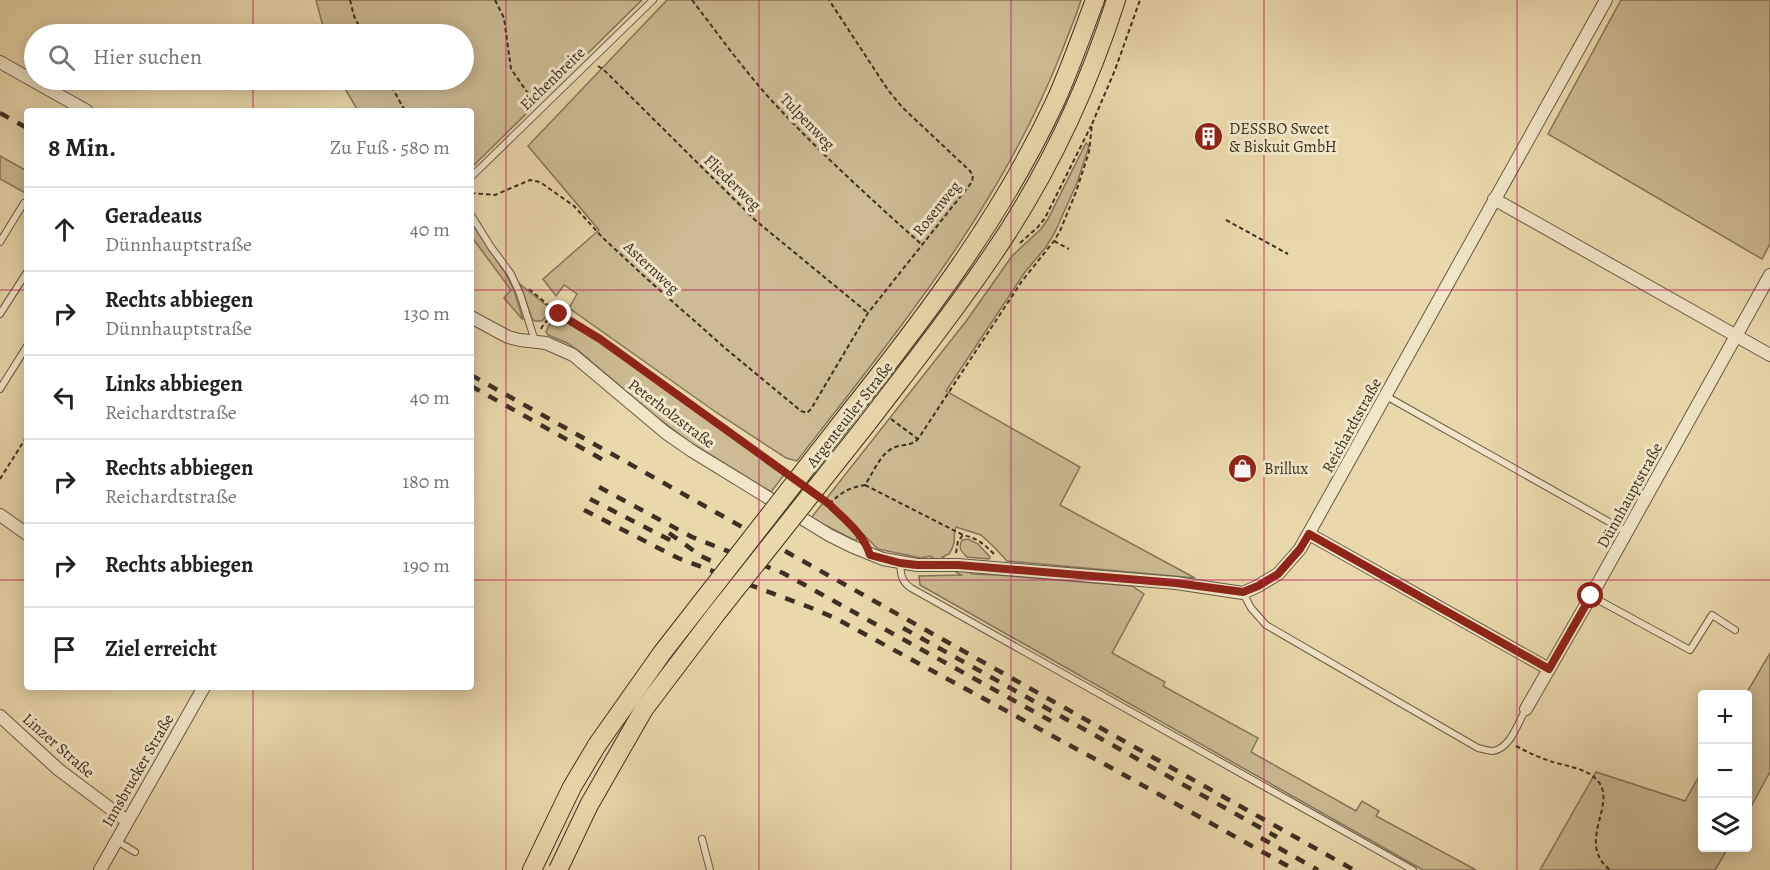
<!DOCTYPE html>
<html lang="de">
<head>
<meta charset="utf-8">
<style>
  :root { --surface:#fff; --page:#f2f2f2; --text:#222; --muted:#767676; --line:#e0e0e0 }
  body { margin:0; font-family:Alegreya,serif; background:var(--page); color:var(--text) }
  .controls { position:absolute; right:18px; bottom:18px; display:grid; overflow:hidden; border-radius:6px; box-shadow:0 3px 15px #0003 }
  .controls button { width:54px; height:54px; display:grid; place-items:center; padding:0; border:0; border-bottom:2px solid var(--line); background:var(--surface); color:var(--text); font:30px sans-serif }
  .stop { position:absolute; width:18px; height:18px; margin:-14px; border:4px solid #8f2418; border-radius:50%; background:#fff }
  .stop.end { background:#8f2418; border-color:#fff; box-shadow:0 2px 6px #0008 }
  .list { margin:0; padding:0; list-style:none }
  h2 { display:flex; justify-content:space-between; align-items:center; height:78px; margin:0; padding:0 24px; font-size:26px }
  h2 small { font-size:20px; font-weight:400; color:var(--muted) }
  .list li { display:grid; grid-template-columns:39px 1fr auto; gap:18px; align-items:center; box-sizing:border-box; height:84px; padding:0 24px; border-top:2px solid var(--line) }
  .list b { display:block; font-size:22px; white-space:nowrap }
  .list p { margin:0; font-size:20px; white-space:nowrap; color:var(--muted) }
  .list em { font-size:20px; font-style:normal; color:var(--muted) }
  .icon { flex:none; width:33px; height:33px; fill:none; stroke:currentColor; stroke-width:2; stroke-linecap:round; stroke-linejoin:round }
  .map { position:relative; flex:none; width:1770px; height:870px; overflow:hidden }
  .search { position:absolute; background:var(--surface); box-shadow:0 3px 15px #0003; left:24px; top:24px; width:450px; height:66px; display:flex; align-items:center; gap:15px; box-sizing:border-box; padding:0 21px; border-radius:33px; color:var(--muted); font-size:22px }
  .panel { position:absolute; background:var(--surface); box-shadow:0 3px 15px #0003; left:24px; top:108px; width:450px; height:582px; border-radius:6px }
  .map>svg:first-child { display:block }
  .green { fill:#ccbb94; stroke:#84765c; stroke-width:1.5 }
  .lines { fill:none; stroke-linecap:round; stroke-linejoin:round }
  .service-casing { stroke:#675a45; stroke-width:8 }
  .minor-casing { stroke:#675a45; stroke-width:14 }
  .primary-casing { stroke:#3c3023; stroke-width:20 }
  .path { stroke:#3c3023; stroke-width:2; stroke-dasharray:4.5 3; stroke-linecap:butt }
  .service { stroke:#f1e6c8; stroke-width:6 }
  .minor { stroke:#f1e6c8; stroke-width:12 }
  .primary { stroke:#e9d8ab; stroke-width:18 }
  .rail { stroke:#3c3023; stroke-width:4.5; stroke-dasharray:10 10; stroke-linecap:butt }
  .primary-bridge-casing { stroke:#3c3023; stroke-width:20; stroke-linecap:butt }
  .primary-bridge { stroke:#e9d8ab; stroke-width:18 }
  .route { stroke:#8f2418; stroke-width:8 }
  .grid { fill:none; stroke:#c2185b; stroke-width:1.5; stroke-opacity:0.55 }
  .labels { text-anchor:middle; stroke-width:6; stroke-linejoin:round; paint-order:stroke }
  .street-label { font-size:16px; fill:#3c3023; stroke:#f1e6c8 }
  .poi-label { font-size:16px; fill:#3c3023; stroke:#f1e6c8; text-anchor:start }
</style>
</head>
<body>
<div class="map">
<svg width="1770" height="870" viewBox="0 0 1770 870">
  <rect width="100%" height="100%" fill="#e9d8ab"/>
  <filter id="stains"><feTurbulence type="fractalNoise" baseFrequency=".00333" numOctaves="4"/><feColorMatrix values="0 0 0 0 .2 0 0 0 0 .09 0 0 0 0 .02 0 0 0 .5 -.17"/></filter>
  <radialGradient id="worn" r=".72"><stop offset=".6" stop-color="#630" stop-opacity="0"/><stop offset="1" stop-color="#630" stop-opacity=".3"/></radialGradient>
  <!-- green -->
  <g class="green">
    <path d="M316 0H642L471 168V111H358L340 80H464V34H325Z"/>
    <path d="M667 0H1081C1076 17 1068 34 1062 51 1001 207 898 330 797 461L786 458 717 413 569 308 577 294 564 285 556 296 543 279 599 230 528 146Z"/>
    <path d="M1621 0H1770V244L1762 259 1548 134Z"/>
    <path d="M1086 143 1089 146 1077 183 1055 232 1046 247 1025 272 946 391 1080 467 1060 505 1195 578 1007 561 995 548 981 535 956 527C953 534 955 536 954 543 953 547 951 551 949 554L942 557 972 574 998 575 1132 586 1144 594 1112 653 1165 682 1163 686 1258 738 1251 752 1356 811 1362 801 1379 811 1376 816 1476 870H1423L920 585 919 576 961 575 930 556 921 558 878 549 860 531 856 541 811 518 967 320 1012 256 1041 229 1048 219Z"/>
    <path d="M0 156 27 171V194L0 179Z"/>
    <path d="M471 222 506 274 514 290 523 320 504 298 511 290 471 236Z"/>
    <path d="M520 284 552 310 542 321H535L532 319Z"/>
    <path d="M557 319 567 322 600 342 784 475 771 492 691 443 654 415 579 351 567 343 548 335 546 332C549 325 550 322 557 319Z"/>
    <path d="M968 539 978 544 990 557 989 559 967 557C961 551 958 549 962 540Z"/>
    <path d="M1770 653V772L1748 812 1746 694Z"/>
    <path d="M1702 771V848H1728L1715 870H1540L1596 772 1685 801Z"/>
  </g>
  <g class="lines">
    <defs>
      <g id="service">
        <path d="M471 177 653 0"/>
        <path d="M471 215 491 247 511 274 520 294 535 341"/>
        <path d="M0 242 24 203"/>
        <path d="M0 314 27 272"/>
        <path d="M0 389 27 346"/>
        <path d="M1386 396 1627 532"/>
        <path d="M900 563C901 575 901 581 911 588L1413 870"/>
        <path d="M1243 593 1251 608 1266 625 1478 748C1482 749 1488 751 1493 751 1511 748 1518 722 1526 709"/>
        <path d="M1591 596 1690 650 1712 615 1735 630"/>
        <path d="M702 839 710 870"/>
        <path d="M117 841 135 852"/>
      </g>
      <g id="minor">
        <path d="M0 62 87 111"/>
        <path d="M1494 199 1770 355"/>
        <path d="M471 317 508 337 520 340 546 343 573 355 666 433 692 451 829 535 851 546 883 559 917 565H958L1176 583 1243 593 1258 586 1278 574 1300 549 1606 0"/>
        <path d="M0 515 27 534"/>
        <path d="M1309 534 1549 669 1591 596 1770 275"/>
        <path d="M1526 709 1549 669"/>
        <path d="M0 716 59 770 127 821"/>
        <path d="M100 870 204 687"/>
      </g>
      <g id="primary">
        <path d="M849 413C927 315 1002 216 1055 102 1070 69 1082 34 1095 0"/>
        <path d="M866 425C908 370 952 315 991 257 1045 179 1087 90 1116 0"/>
        <path d="M532 870 572 787 597 745"/>
      </g>
    </defs>
    <!-- service casing -->
    <use href="#service" class="service-casing"/>
    <!-- minor casing -->
    <use href="#minor" class="minor-casing"/>
    <!-- primary casing -->
    <use href="#primary" class="primary-casing"/>
    <!-- path -->
    <g class="path">
      <path d="M350 0 354 16 363 34"/>
      <path d="M495 0 504 18 511 69 534 102"/>
      <path d="M692 0C718 34 743 69 772 101 819 152 870 198 921 244"/>
      <path d="M598 66 603 69 755 220 868 313"/>
      <path d="M388 80 405 111"/>
      <path d="M471 193 495 195 530 180 540 182 574 206 602 237 646 278 725 348 801 411 807 413 811 409 868 313 972 182 973 176 970 171 903 108 888 90 829 0"/>
      <path d="M1226 220 1288 254"/>
      <path d="M1054 241 1069 249"/>
      <path d="M1020 243 1038 227 1045 218 1091 126"/>
      <path d="M529 289 559 314"/>
      <path d="M541 329C545 321 551 316 559 314L600 339 783 471"/>
      <path d="M891 419 918 439"/>
      <path d="M0 479 27 436"/>
      <path d="M865 485 963 535"/>
      <path d="M829 504C842 492 848 488 865 485 873 473 881 452 895 447 904 444 911 446 918 439L1022 281 1054 241 1060 231 1076 192 1089 152 1092 124 1115 70 1140 0"/>
      <path d="M829 504 858 534"/>
      <path d="M956 553 958 541 963 535C977 538 984 544 994 554"/>
      <path d="M1516 746C1527 752 1538 757 1550 761 1564 766 1587 768 1597 780 1619 803 1575 842 1610 870"/>
    </g>
    <!-- service -->
    <use href="#service" class="service"/>
    <!-- minor -->
    <use href="#minor" class="minor"/>
    <!-- primary -->
    <use href="#primary" class="primary"/>
    <!-- rail -->
    <g class="rail">
      <path d="M0 113 27 128"/>
      <path d="M471 375 1354 870"/>
      <path d="M471 386 607 462"/>
      <path d="M599 487 692 537 783 573 1051 721"/>
      <path d="M590 499 676 543"/>
      <path d="M584 510 678 558 809 607 835 618 1108 766 1295 870"/>
      <path d="M669 533 701 556 730 570"/>
      <path d="M903 628 1277 837"/>
      <path d="M1261 838 1318 870"/>
    </g>
    <defs>
      <g id="primary-bridge">
        <path d="M597 745 662 653 849 413"/>
        <path d="M558 870 589 805 644 709 716 614 866 425"/>
      </g>
    </defs>
    <!-- primary-bridge casing -->
    <use href="#primary-bridge" class="primary-bridge-casing"/>
    <!-- primary-bridge -->
    <use href="#primary-bridge" class="primary-bridge"/>
  </g>
  <g class="lines">
    <!-- route -->
    <path class="route" d="M559 314 600 339 829 504C844 519 864 534 870 555L900 563 917 565H958L1176 583 1243 592 1258 586 1278 574 1300 549 1309 534 1549 669 1591 596"/>
  </g>
  <!-- grid -->
  <path class="grid" d="M253 0V34M506 0V870M759 0V870M1011 0V870M1264 0V870M1517 0V870M253 80V111M0 290H27M471 290H1770M0 580H27M471 580H1770M253 687V870"/>
  <!-- icons -->
  <defs>
    <symbol id="building-disc" viewBox="-11 -11 22 22"><circle r="9.5" fill="#8f2418" stroke="#f1e6c8"/><path d="M-4-6H4V6H1V3H-1V6H-4ZM-2.5-4.3h1.7v1.8h-1.7ZM.8-4.3h1.7v1.8H.8ZM-2.5-1h1.7V.8h-1.7ZM.8-1h1.7V.8H.8Z" fill="#fff"/></symbol>
    <symbol id="shop-disc" viewBox="-11 -11 22 22"><circle r="9.5" fill="#8f2418" stroke="#f1e6c8"/><path d="M-5-2.5h2.3a2.7 3.5 0 0 1 5.4 0H5L5.5 6h-11ZM-1.5-2.5h3a1.5 2.3 0 0 0-3 0Z" fill="#fff"/></symbol>
  </defs>
  <g fill-rule="evenodd">
    <use href="#building-disc" x="1192" y="120" width="33" height="33"/>
    <use href="#shop-disc" x="1226" y="452" width="33" height="33"/>
  </g>
  <g class="labels">
    <!-- street labels -->
    <g class="street-label">
      <text transform="translate(552 78) rotate(-44)" y="6">Eichenbreite</text>
      <text transform="translate(808 121) rotate(46)" y="6">Tulpenweg</text>
      <text transform="translate(733 182) rotate(44)" y="6">Fliederweg</text>
      <text transform="translate(936 208) rotate(-51)" y="6">Rosenweg</text>
      <text transform="translate(652 267) rotate(43)" y="6">Asternweg</text>
      <text transform="translate(672 413) rotate(37)" y="6">Peterholzstraße</text>
      <text transform="translate(849 414) rotate(-52)" y="6">Argenteuiler Straße</text>
      <text transform="translate(1351 425) rotate(-61)" y="6">Reichardtstraße</text>
      <text transform="translate(1629 495) rotate(-61)" y="6">Dünnhauptstraße</text>
      <text transform="translate(59 745) rotate(41)" y="6">Linzer Straße</text>
      <text transform="translate(137 770) rotate(-60)" y="6">Innsbrucker Straße</text>
    </g>
    <!-- poi labels -->
    <g class="poi-label">
      <text x="1229" y="134">DESSBO Sweet<tspan x="1229" dy="18">&amp; Biskuit GmbH</tspan></text>
      <text x="1264" y="474">Brillux</text>
    </g>
  </g>
  <rect width="100%" height="100%" filter="url(#stains)"/>
  <rect width="100%" height="100%" fill="url(#worn)"/>
</svg>
<div class="controls">
<button>+</button>
<button>−</button>
<button><svg class="icon" aria-label="layers" viewBox="0 0 24 24"><path d="M12 4l9 5-9 5-9-5zM3 14l9 5 9-5"/></svg></button>
</div>
<div class="stop" style="left:1591px;top:596px"></div>
<div class="stop end" style="left:559px;top:314px"></div>
<div class="search"><svg class="icon" aria-label="search" viewBox="0 0 24 24"><circle cx="10" cy="10" r="6"/><path d="M15 15l6 6"/></svg>Hier suchen</div>
<section class="panel">
<h2>8 Min.<small>Zu Fuß · 580 m</small></h2>
<ul class="list">
<li><svg class="icon" aria-label="ahead" viewBox="0 0 24 24"><path d="M12 20V5M6 11l6-6 6 6"/></svg><div><b>Geradeaus</b><p>Dünnhauptstraße</p></div><em>40 m</em></li>
<li><svg class="icon" aria-label="right" viewBox="0 0 24 24"><path d="M7 20v-9h11M14 6l5 5-5 5"/></svg><div><b>Rechts abbiegen</b><p>Dünnhauptstraße</p></div><em>130 m</em></li>
<li><svg class="icon" aria-label="left" viewBox="0 0 24 24"><path d="M17 20v-9H6M10 6l-5 5 5 5"/></svg><div><b>Links abbiegen</b><p>Reichardtstraße</p></div><em>40 m</em></li>
<li><svg class="icon" aria-label="right" viewBox="0 0 24 24"><path d="M7 20v-9h11M14 6l5 5-5 5"/></svg><div><b>Rechts abbiegen</b><p>Reichardtstraße</p></div><em>180 m</em></li>
<li><svg class="icon" aria-label="right" viewBox="0 0 24 24"><path d="M7 20v-9h11M14 6l5 5-5 5"/></svg><div><b>Rechts abbiegen</b></div><em>190 m</em></li>
<li><svg class="icon" aria-label="arrive" viewBox="0 0 24 24"><path d="M6 21V4h12l-3 4 3 4H6"/></svg><div><b>Ziel erreicht</b></div></li>
</ul>
</section>
</div>
</body>
</html>
